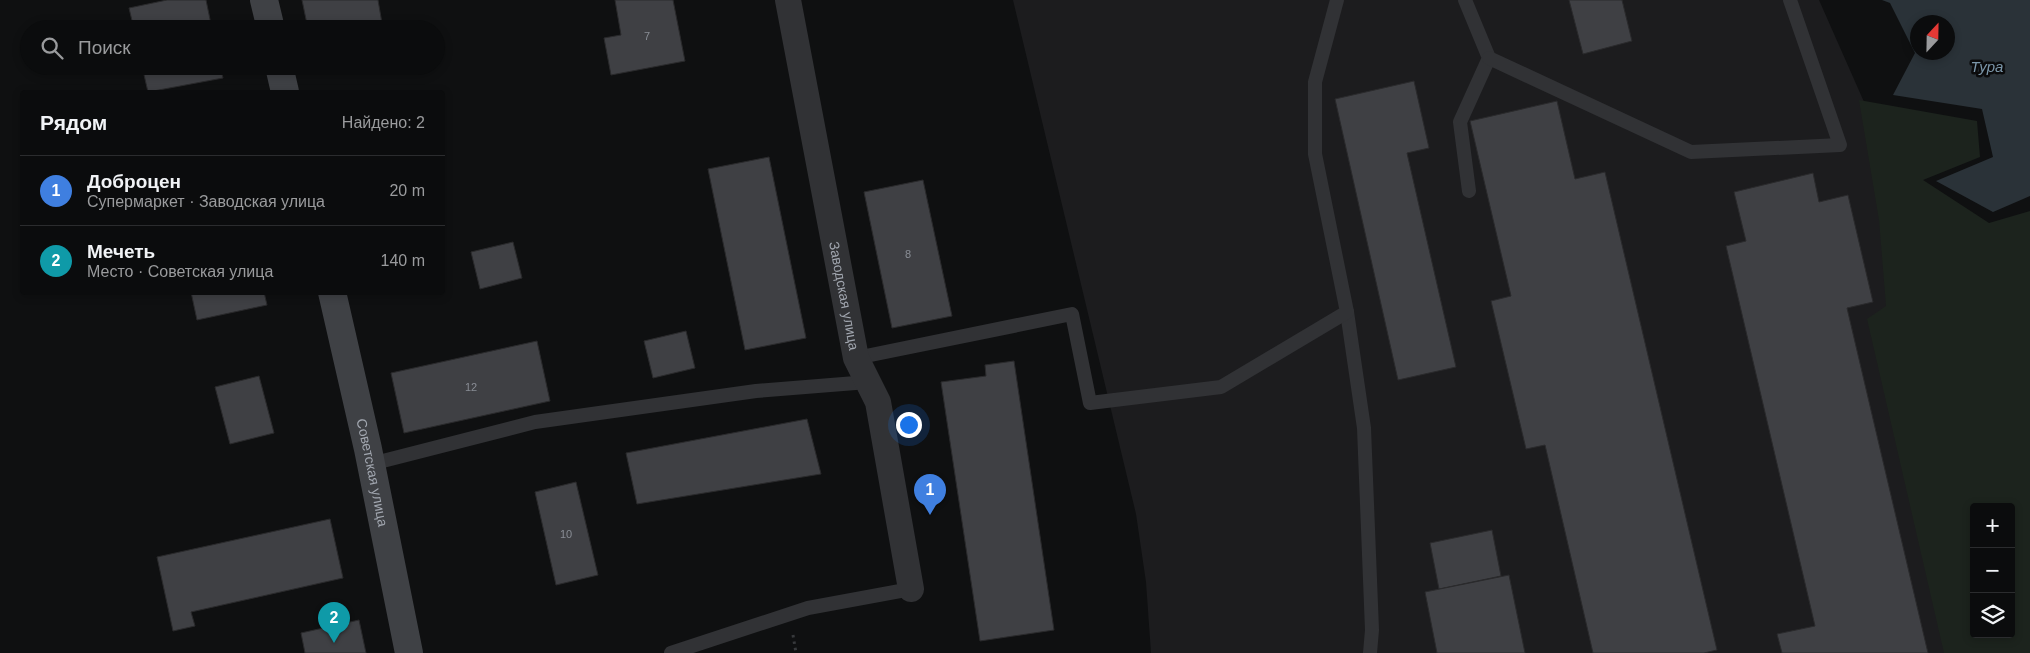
<!DOCTYPE html>
<html lang="ru">
<head>
<meta charset="utf-8">
<style>
  :root { --surface:#0b0c0d; --page:#191a1b; --text:#f1f3f6; --muted:#9a9b9d; --line:#2b2c2e; --accent:#df9c3a }
  body { margin:0; font-family:Helvetica,sans-serif; background:var(--page); color:var(--text) }
  .controls { position:absolute; right:15px; bottom:15px; display:grid; overflow:hidden; border-radius:5px; box-shadow:0 2px 8px #0003 }
  .controls button { width:45px; height:45px; display:grid; place-items:center; padding:0; border:0; border-bottom:1px solid var(--line); background:var(--surface); color:var(--text); font:25px sans-serif }
  .compass { position:absolute; left:1910px; top:15px; width:45px; height:45px; border-radius:50%; background:var(--surface); box-shadow:0 2px 8px #0003; rotate:22deg }
  .you { position:absolute; left:908px; top:424px; width:18px; height:18px; margin:-12px; border:4px solid #fff; border-radius:50%; background:#1a73e8; box-shadow:0 0 0 8px #1a73e833 }
  .badge { display:grid; place-items:center; width:32px; height:32px; border-radius:50%; background:var(--accent); color:#fff; font-size:16px; font-weight:700 }
  .pin { position:absolute; translate:-50% -41px; filter:drop-shadow(0 1px 2px #0008) }
  .pin::after { content:''; position:absolute; top:26px; width:18px; height:15px; background:inherit; clip-path:polygon(0 0,100% 0,50% 100%) }
  .list { margin:0; padding:0; list-style:none }
  h2 { display:flex; justify-content:space-between; align-items:center; height:65px; margin:0; padding:0 20px; font-size:21px }
  h2 small { font-size:16px; font-weight:400; color:var(--muted) }
  .list li { display:grid; grid-template-columns:32px 1fr auto; gap:15px; align-items:center; box-sizing:border-box; height:70px; padding:0 20px; border-top:1px solid var(--line) }
  .list b { display:block; font-size:19px; white-space:nowrap }
  .list p { margin:0; font-size:16px; white-space:nowrap; color:var(--muted) }
  .list em { font-size:16px; font-style:normal; color:var(--muted) }
  .icon { flex:none; width:28px; height:28px; fill:none; stroke:currentColor; stroke-width:2; stroke-linecap:round; stroke-linejoin:round }
  .map { position:relative; flex:none; width:2030px; height:653px; overflow:hidden }
  .search { position:absolute; background:var(--surface); box-shadow:0 2px 8px #0003; left:20px; top:20px; width:425px; height:55px; display:flex; align-items:center; gap:12px; box-sizing:border-box; padding:0 18px; border-radius:28px; color:var(--muted); font-size:19px }
  .panel { position:absolute; background:var(--surface); box-shadow:0 2px 8px #0003; left:20px; top:90px; width:425px; height:205px; border-radius:5px }
  .map>svg:first-child { display:block }
  .built { fill:#1c1c1e; fill-rule:evenodd }
  .green { fill:#1c231d; fill-rule:evenodd }
  .water { fill:#2a3238; fill-rule:evenodd }
  .building { fill:#3f4044; stroke:#2a2a2c }
  .lines { fill:none; stroke-linecap:round; stroke-linejoin:round }
  .path { stroke:#37393c; stroke-width:3; stroke-dasharray:2.5 4; stroke-linecap:butt }
  .service { stroke:#313235; stroke-width:14 }
  .minor { stroke:#313235; stroke-width:26 }
  .secondary { stroke:#3f4145; stroke-width:28 }
  .labels { text-anchor:middle; stroke-width:5; stroke-linejoin:round; paint-order:stroke }
  .number-label { font-size:11px; fill:#898d95 }
  .street-label { font-size:14px; fill:#a2a7b0; stroke:#0b0b0c }
  .water-label { font-size:15px; font-style:italic; fill:#7b96a9; stroke:#0b0b0c }
</style>
</head>
<body>
<div class="map">
<svg width="2030" height="653" viewBox="0 0 2030 653">
  <rect width="100%" height="100%" fill="#0f1011"/>
  <!-- built -->
  <path class="built" d="M1013 0H1819L1929 249 2030 324V653H1151L1146 582 1136 514ZM1974 507H2011V634H1974Z"/>
  <!-- green -->
  <path class="green" d="M1859 100 1977 121 1980 157 1923 180 1989 223 2030 211V653H1944L1867 319 1886 306 1879 220ZM1974 507H2011V634H1974Z"/>
  <!-- water -->
  <path class="water" d="M1882 0H2030V196L1993 212 1936 181 1993 157 1982 109 1893 95 1915 53 1890 3ZM1918 22H1948V52H1918Z"/>
  <!-- building -->
  <g class="building">
    <path d="M167 0H206L212 29H134L129 8Z"/>
    <path d="M302 0H378L383 29H308Z"/>
    <path d="M615 0H673L685 61 611 75 604 38 621 35Z"/>
    <path d="M1569 0H1622L1632 41 1583 54Z"/>
    <path d="M142 66H220L223 78 148 92Z"/>
    <path d="M1414 81 1429 148 1407 153 1456 367 1398 380 1335 99Z"/>
    <path d="M1557 101 1575 179 1605 172 1717 650 1704 653H1593L1545 445 1526 449 1491 301 1511 296 1470 121Z"/>
    <path d="M769 157 806 338 745 350 708 169Z"/>
    <path d="M1813 173 1819 202 1848 195 1873 302 1847 308 1928 653H1782L1777 634 1815 626 1726 246 1746 241 1734 192Z"/>
    <path d="M923 180 952 316 892 328 864 192Z"/>
    <path d="M513 242 522 278 480 289 471 252Z"/>
    <path d="M191 292H264L267 305 197 320Z"/>
    <path d="M686 331 695 368 653 378 644 341Z"/>
    <path d="M537 341 550 401 404 433 391 373Z"/>
    <path d="M1014 361 1054 630 980 641 941 382 986 376 985 365Z"/>
    <path d="M259 376 274 433 230 444 215 387Z"/>
    <path d="M807 419 821 474 637 504 626 453Z"/>
    <path d="M576 482 598 575 556 585 535 492Z"/>
    <path d="M330 519 343 578 191 612 195 626 173 631 157 557Z"/>
    <path d="M1492 530 1501 576 1439 589 1430 543Z"/>
    <path d="M1509 575 1525 653H1437L1425 592Z"/>
    <path d="M359 620 366 653H305L301 633Z"/>
  </g>
  <g class="lines">
    <!-- path -->
    <path class="path" d="M793 635 796 653"/>
    <!-- service -->
    <g class="service">
      <path d="M1465 0 1489 58 1460 122 1469 191"/>
      <path d="M1489 58 1691 152 1840 145 1790 0"/>
      <path d="M1347 312 1364 428 1372 630 1370 653"/>
      <path d="M856 358 1072 314 1090 403 1221 387 1347 312 1315 154V82L1337 0"/>
      <path d="M371 464 535 422 756 391 868 382"/>
      <path d="M671 653 808 608 911 589"/>
    </g>
    <!-- minor -->
    <path class="minor" id="s1" d="M788 0 856 358 878 402 911 589"/>
    <!-- secondary -->
    <g class="secondary">
      <path d="M264 0 271 29"/>
      <path d="M279 66 285 92"/>
      <path id="s2" d="M332 292 368 449 409 653"/>
    </g>
  </g>
  <g class="labels">
    <!-- number labels -->
    <g class="number-label">
      <text x="647" y="40">7</text>
      <text x="908" y="258">8</text>
      <text x="471" y="391">12</text>
      <text x="566" y="538">10</text>
    </g>
    <!-- street labels -->
    <g class="street-label">
      <text dy="5" stroke="none"><textPath href="#s1" startOffset="301">Заводская улица</textPath></text>
      <text dy="5" stroke="none"><textPath href="#s2" startOffset="185">Советская улица</textPath></text>
    </g>
    <!-- water labels -->
    <g class="water-label">
      <text x="1987" y="72">Тура</text>
    </g>
  </g>
</svg>
<div class="controls">
<button>+</button>
<button>−</button>
<button><svg class="icon" aria-label="layers" viewBox="0 0 24 24"><path d="M12 4l9 5-9 5-9-5zM3 14l9 5 9-5"/></svg></button>
</div>
<svg class="compass" viewBox="-18 -18 36 36"><path d="M0-13l5 13h-10z" fill="#e53935"/><path d="M0 13l5-13h-10z" fill="#9a9b9d"/></svg>
<div class="you"></div>
<div class="pin badge" style="left:930px;top:515px;background:#3f7fe0">1</div>
<div class="pin badge" style="left:334px;top:643px;background:#0f9aa8">2</div>
<div class="search"><svg class="icon" aria-label="search" viewBox="0 0 24 24"><circle cx="10" cy="10" r="6"/><path d="M15 15l6 6"/></svg>Поиск</div>
<section class="panel">
<h2>Рядом<small>Найдено: 2</small></h2>
<ul class="list">
<li><span class="badge" style="background:#3f7fe0">1</span><div><b>Доброцен</b><p>Супермаркет · Заводская улица</p></div><em>20 m</em></li>
<li><span class="badge" style="background:#0f9aa8">2</span><div><b>Мечеть</b><p>Место · Советская улица</p></div><em>140 m</em></li>
</ul>
</section>
</div>
</body>
</html>
